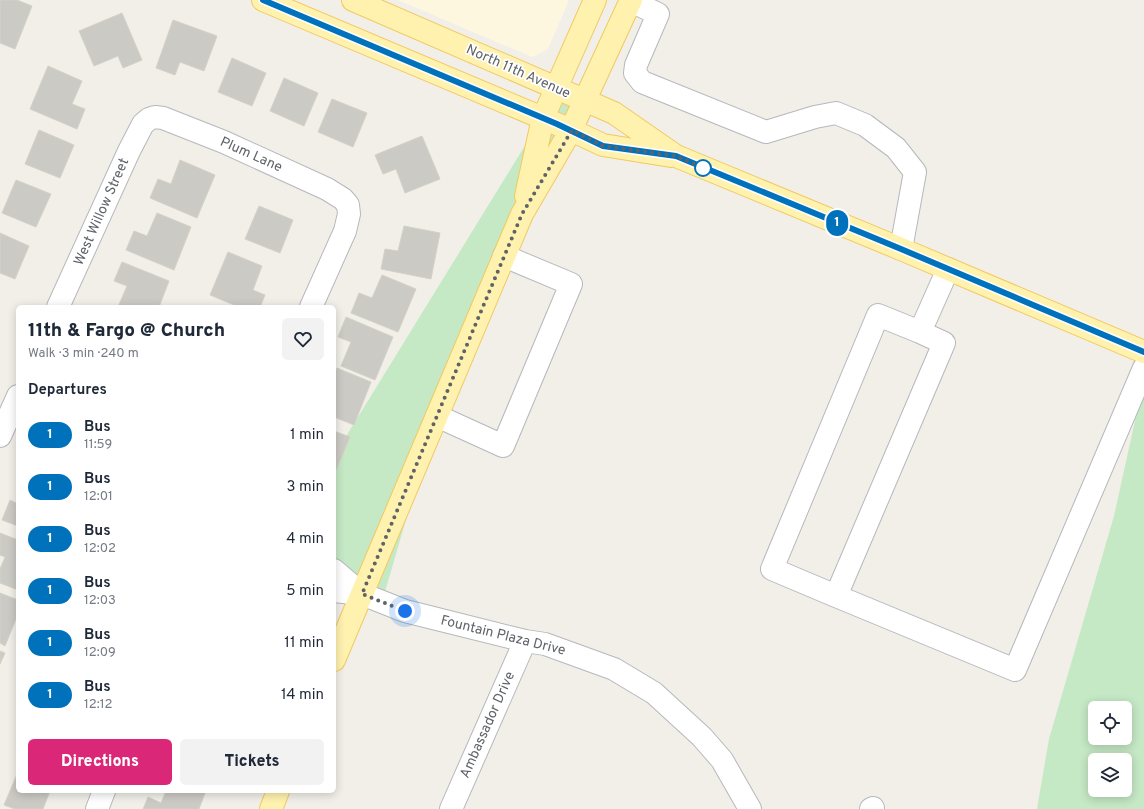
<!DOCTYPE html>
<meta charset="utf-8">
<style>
:root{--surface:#fff;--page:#f2f2f3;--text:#1f2937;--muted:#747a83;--accent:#db2777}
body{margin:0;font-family:Overpass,sans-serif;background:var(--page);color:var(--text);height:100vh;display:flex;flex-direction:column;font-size:15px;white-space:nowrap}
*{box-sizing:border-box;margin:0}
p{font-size:13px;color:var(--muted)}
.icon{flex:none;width:22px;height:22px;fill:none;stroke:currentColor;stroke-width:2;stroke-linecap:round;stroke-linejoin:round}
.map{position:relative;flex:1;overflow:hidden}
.details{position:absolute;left:16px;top:305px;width:320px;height:488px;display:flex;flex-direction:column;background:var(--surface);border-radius:6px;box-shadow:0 2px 10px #0003}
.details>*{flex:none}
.badge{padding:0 8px;border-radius:13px;font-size:14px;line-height:26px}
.tools{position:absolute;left:1088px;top:701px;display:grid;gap:8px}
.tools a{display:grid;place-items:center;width:44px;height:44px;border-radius:6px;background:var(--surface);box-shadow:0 2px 10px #0003;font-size:20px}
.you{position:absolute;width:20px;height:20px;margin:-10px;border:3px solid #fff;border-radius:50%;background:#1a73e8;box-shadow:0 0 0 6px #1a73e833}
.map>.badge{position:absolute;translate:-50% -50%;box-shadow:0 0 0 2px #fff}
h2{padding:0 12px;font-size:15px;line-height:36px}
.round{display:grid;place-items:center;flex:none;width:42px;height:42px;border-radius:6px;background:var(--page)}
.overview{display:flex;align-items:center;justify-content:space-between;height:68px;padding:0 12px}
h1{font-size:19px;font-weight:800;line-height:30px}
.cta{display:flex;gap:8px;margin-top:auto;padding:8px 12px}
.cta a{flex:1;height:46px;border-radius:6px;background:var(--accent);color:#fff;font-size:16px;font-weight:800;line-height:46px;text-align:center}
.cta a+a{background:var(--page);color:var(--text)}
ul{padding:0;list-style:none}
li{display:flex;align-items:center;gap:12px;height:52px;padding:0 12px}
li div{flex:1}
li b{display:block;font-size:15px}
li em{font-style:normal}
li .badge{min-width:44px;font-weight:700;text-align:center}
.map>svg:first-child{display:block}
.commercial{fill:#fef7e0}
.green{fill:#c5e8c5;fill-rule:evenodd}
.building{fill:#cccac5;stroke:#d6d1c6}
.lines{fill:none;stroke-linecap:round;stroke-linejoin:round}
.minor-casing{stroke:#b5b8bc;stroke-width:24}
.major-casing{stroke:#f2c960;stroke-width:24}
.minor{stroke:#fff;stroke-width:22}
.major{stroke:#fff2af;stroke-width:22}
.line-casing{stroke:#fff;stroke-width:9}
.line{stroke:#0072bc;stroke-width:6}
.walk{stroke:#5f6368;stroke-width:4;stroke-dasharray:0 7.2}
.stop-dot{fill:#fff;stroke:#0072bc;stroke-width:2}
.labels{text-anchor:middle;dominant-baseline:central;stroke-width:3.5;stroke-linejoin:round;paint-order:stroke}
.street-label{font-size:14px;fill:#5f6368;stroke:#fff}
</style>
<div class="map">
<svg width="1144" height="809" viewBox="0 0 1144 809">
<rect width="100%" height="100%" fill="#f1efe8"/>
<path class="commercial" d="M398 0H569L548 49 532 57Z"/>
<path class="green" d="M556 88 585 101 419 475 382 602 334 596V456L542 118Z
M1144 380V809H1037L1049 739 1114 516ZM1095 708H1125V738H1095ZM1095 760H1125V790H1095Z"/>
<path class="building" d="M0 0H17L32 6 15 49 0 43Z
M122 13 142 60 123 68 118 56 94 66 79 31Z
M173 20 217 36 204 71 180 62 175 75 156 68Z
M232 58 266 73 252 106 218 92Z
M48 66 82 81 72 104 85 109 77 129 30 109Z
M284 78 318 93 304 126 270 111Z
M332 99 367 113 353 147 318 132Z
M39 130 74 145 60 178 25 164Z
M422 136 440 179 405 193 396 169 383 174 375 155Z
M180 160 215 175 197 218 150 198 158 179 171 184Z
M16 180 51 194 36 227 2 213Z
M259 206 293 220 280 253 245 239Z
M157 213 191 227 174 270 126 250 134 231 147 236Z
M404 226 440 233 431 279 381 269 385 249 398 251Z
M0 233 29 246 15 279 0 273Z
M228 252 262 266 253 290 265 295 260 307H239L210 295Z
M122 262 169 281 159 307H118L127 286 114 281Z
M382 275 416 289 398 332 351 313 359 293 372 298Z
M346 317 393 337 375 380 341 366 351 342 338 337Z
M337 368 371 382 354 425 334 417V375Z
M334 431 350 437 334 475Z
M10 500 18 504V526L2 520Z
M0 533 18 540V590L0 583V569L5 557 0 555Z
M0 593 18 600V614L5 646 0 643Z
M0 651 5 653 0 664Z
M18 772V791H50L43 809H15L4 805Z
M166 791H200L205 793 199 809H143L148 797 161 803Z"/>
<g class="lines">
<g class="minor-casing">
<path id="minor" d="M631 1 658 14 636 65 635 73 642 82 766 132 815 117 836 113 865 125 896 148 915 172 901 249
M58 307 129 151 143 124 149 119 155 117 163 118 224 142 327 189 343 199 348 205 349 214 345 231 311 307
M920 332 944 343 836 596 772 569 878 315 920 332 948 269
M437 416 503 446 571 284 504 256
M0 436 18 396
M334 570 362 594 405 611 525 641 545 644 614 669 654 693 702 737 722 760 750 809
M334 591 362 594
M836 596 1015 670 1144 368
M97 809 104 791
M451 809 525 641
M871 809 873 808"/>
</g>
<g class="major-casing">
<path id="major" d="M263 0 571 130 603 145 671 156
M353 0 614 113 676 156 901 249 1144 352
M526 196 543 118 595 0
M334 660 522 214 571 130 631 0
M271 809 278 791"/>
</g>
<use href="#minor" class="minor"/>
<use href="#major" class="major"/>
</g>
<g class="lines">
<g class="line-casing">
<path id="line" d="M263 0 557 124 603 146 676 156 901 249 1144 352"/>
</g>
<use href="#line" class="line"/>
<path class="walk" d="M405 611 362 594 522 214 572 130 603 146 676 156 703 168"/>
</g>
<circle class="stop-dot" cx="703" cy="168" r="8"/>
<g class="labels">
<g class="street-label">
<text transform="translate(518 72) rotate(24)">North 11th Avenue</text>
<text transform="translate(251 155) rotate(24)">Plum Lane</text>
<text transform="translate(102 212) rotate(-66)">West Willow Street</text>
<text transform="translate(503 636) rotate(14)">Fountain Plaza Drive</text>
<text transform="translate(488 725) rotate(-66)">Ambassador Drive</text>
</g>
</g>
</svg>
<div class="tools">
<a><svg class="icon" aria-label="locate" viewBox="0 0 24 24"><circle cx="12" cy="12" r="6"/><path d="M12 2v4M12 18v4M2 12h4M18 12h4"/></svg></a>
<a><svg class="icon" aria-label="layers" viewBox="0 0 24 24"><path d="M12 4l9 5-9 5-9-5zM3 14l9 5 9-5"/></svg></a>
</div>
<div class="you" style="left:405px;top:611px"></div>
<b class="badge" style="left:837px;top:223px;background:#0072bc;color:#fff">1</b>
<section class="details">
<div class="overview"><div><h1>11th &amp; Fargo @ Church</h1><p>Walk · 3 min · 240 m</p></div><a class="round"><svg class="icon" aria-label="heart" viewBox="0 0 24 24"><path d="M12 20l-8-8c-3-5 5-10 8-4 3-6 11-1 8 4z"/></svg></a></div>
<h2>Departures</h2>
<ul>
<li><span class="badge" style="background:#0072bc;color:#fff">1</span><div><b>Bus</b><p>11:59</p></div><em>1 min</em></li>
<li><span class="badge" style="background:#0072bc;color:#fff">1</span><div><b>Bus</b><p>12:01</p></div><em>3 min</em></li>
<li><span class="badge" style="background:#0072bc;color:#fff">1</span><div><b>Bus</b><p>12:02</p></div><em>4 min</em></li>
<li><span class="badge" style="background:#0072bc;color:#fff">1</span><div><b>Bus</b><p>12:03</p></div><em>5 min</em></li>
<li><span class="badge" style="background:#0072bc;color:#fff">1</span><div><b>Bus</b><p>12:09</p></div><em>11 min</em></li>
<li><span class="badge" style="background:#0072bc;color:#fff">1</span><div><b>Bus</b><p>12:12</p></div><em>14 min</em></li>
</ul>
<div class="cta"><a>Directions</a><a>Tickets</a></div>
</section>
</div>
